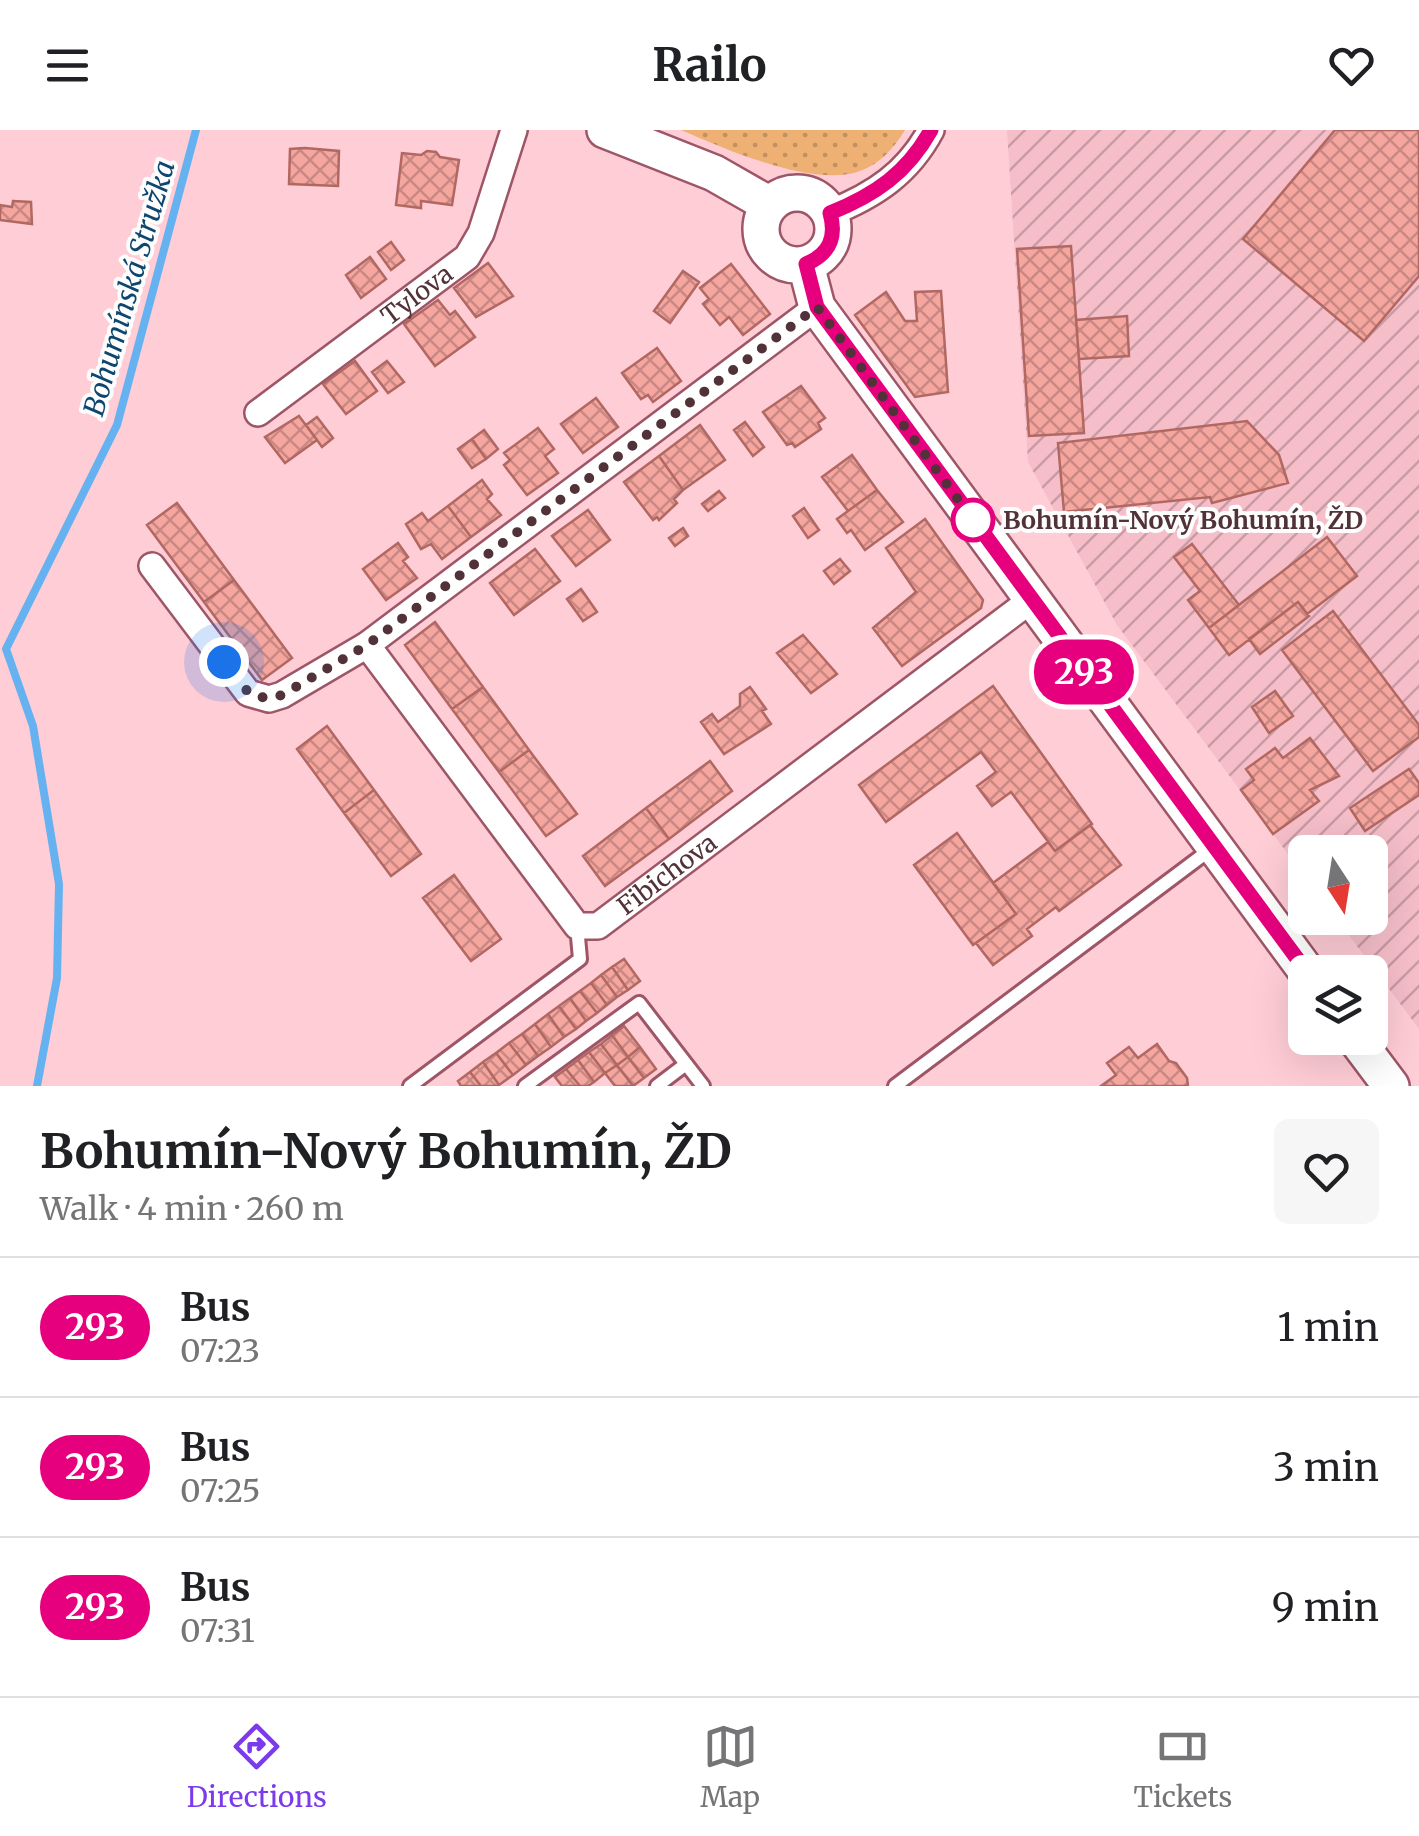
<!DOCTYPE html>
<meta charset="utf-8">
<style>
:root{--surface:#fff;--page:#f6f6f6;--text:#202124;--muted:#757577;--line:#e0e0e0;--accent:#7c3aed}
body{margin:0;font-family:Merriweather,serif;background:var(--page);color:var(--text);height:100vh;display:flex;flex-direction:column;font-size:38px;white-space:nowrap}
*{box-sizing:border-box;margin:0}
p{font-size:32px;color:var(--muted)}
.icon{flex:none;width:55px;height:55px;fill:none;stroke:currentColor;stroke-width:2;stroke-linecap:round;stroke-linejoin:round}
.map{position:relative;height:956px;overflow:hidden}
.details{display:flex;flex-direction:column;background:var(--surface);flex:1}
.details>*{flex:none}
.badge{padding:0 20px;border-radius:32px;font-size:35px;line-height:65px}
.needle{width:65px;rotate:168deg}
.fabs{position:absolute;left:1288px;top:705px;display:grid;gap:20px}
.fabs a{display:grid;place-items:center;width:100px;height:100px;border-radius:15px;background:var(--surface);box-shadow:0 10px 40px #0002;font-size:50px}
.you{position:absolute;width:50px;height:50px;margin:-25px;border:8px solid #fff;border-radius:50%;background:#1a73e8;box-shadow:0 0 0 15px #1a73e833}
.map>.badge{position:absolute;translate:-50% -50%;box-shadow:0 0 0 5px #fff}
.round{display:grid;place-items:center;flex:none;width:105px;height:105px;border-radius:15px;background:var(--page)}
.overview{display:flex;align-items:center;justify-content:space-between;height:170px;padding:0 40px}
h1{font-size:48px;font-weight:700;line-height:75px}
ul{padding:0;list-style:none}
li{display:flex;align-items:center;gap:30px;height:140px;padding:0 40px;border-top:2px solid var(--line)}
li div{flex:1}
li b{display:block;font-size:38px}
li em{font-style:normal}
li .badge{min-width:110px;font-weight:700;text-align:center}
header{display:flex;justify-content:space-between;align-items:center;height:130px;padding:0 40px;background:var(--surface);font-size:45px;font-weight:700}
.menu{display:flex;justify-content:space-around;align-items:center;height:140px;border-top:2px solid var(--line);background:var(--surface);font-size:28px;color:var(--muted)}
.menu a{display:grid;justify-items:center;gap:5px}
.menu .selected{color:var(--accent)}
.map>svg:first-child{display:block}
.industrial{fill:url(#industrial-furrows)}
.grass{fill:url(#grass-dots)}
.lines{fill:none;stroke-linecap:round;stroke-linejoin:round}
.stream{stroke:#66b2f1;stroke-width:8}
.building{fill:url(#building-cross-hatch);stroke:#b26862;stroke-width:2.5}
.service-casing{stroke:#9e5667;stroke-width:18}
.minor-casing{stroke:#9e5667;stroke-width:30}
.secondary-casing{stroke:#9e5667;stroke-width:40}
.service{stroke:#fff;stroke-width:12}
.minor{stroke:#fff;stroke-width:25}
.secondary{stroke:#fff;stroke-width:35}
.line-casing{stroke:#fff;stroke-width:22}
.line{stroke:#e6007e;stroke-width:15}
.walk{stroke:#523239;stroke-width:10;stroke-dasharray:0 18}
.stop-dot{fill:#fff;stroke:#e6007e;stroke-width:5}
.labels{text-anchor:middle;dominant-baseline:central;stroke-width:8;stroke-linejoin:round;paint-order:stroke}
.street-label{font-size:25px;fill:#523239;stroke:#fdfdfd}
.stop-label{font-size:25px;font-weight:bold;fill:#523239;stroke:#fdfdfd;text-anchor:start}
.water-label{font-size:28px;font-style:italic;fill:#0d466f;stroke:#fdfdfd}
</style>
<header><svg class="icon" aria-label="menu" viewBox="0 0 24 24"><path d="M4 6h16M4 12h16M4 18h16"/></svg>Railo<svg class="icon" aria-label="heart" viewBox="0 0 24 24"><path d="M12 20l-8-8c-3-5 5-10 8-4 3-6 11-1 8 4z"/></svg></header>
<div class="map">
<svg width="1419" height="956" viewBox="0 0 1419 956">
<defs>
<pattern id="industrial-furrows" width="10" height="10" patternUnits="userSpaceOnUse" patternTransform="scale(2.5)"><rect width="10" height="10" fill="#f5bec9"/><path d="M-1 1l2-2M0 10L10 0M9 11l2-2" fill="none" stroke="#c99ba4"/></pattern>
<pattern id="grass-dots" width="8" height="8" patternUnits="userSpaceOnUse" patternTransform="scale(2.5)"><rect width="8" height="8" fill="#eeb173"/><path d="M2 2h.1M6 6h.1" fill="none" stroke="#c3915f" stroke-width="1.8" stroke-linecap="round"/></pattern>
<pattern id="building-cross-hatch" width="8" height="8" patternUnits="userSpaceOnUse" patternTransform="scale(2.5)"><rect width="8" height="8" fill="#f5a69f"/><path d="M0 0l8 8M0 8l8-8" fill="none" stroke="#c98883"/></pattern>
</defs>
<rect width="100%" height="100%" fill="#ffcdd6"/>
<path class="industrial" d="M1007 0H1419V899L1336 788H1370V722H1305V747L1117 495 1028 332Z"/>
<path class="grass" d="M681 0H905C894 18 880 34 860 41 813 58 725 19 681 0Z"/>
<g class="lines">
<path class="stream" d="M37 956 57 848 59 754 33 596 6 519 117 295 196 0"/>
</g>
<path class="building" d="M1335 0H1419V146L1364 211 1243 109Z
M305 18 339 21 338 56 289 54 290 19Z
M427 21 436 22 440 27 459 30 452 75 421 71V78L396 75 402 23 421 25Z
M13 71 31 72 32 94 0 90V75L12 77Z
M391 112 404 130 391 140 378 122Z
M1071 116 1084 303 1029 306 1017 119Z
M370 127 386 149 361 168 346 145Z
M488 133 513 166 476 187 454 158Z
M731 134 770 184 743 205 729 187 720 195 703 174 709 169 700 158Z
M683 141 699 152 670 193 654 181Z
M941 161 948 262 915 267 855 185 886 162 905 191H917L915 162Z
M438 170 450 185 455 181 475 207 435 236 404 194Z
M1127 186 1129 226 1079 229 1076 190Z
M657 218 681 251 653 272 648 265 641 269 622 243Z
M355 231 377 261 346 284 323 254Z
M387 231 404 252 388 263 372 242Z
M801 256 825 288 818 293 821 299 795 317 792 313 787 315 763 282Z
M596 268 618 297 583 323 561 294Z
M299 286 317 310 285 333 265 307Z
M317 287 333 308 322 317 306 295Z
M1247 291 1279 325 1288 353 1212 373 1210 367 1064 382 1058 313Z
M745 292 764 317 753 326 734 300Z
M700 295 725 330 683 360 659 326Z
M538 298 554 319 545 326 558 343 527 365 504 335 510 330 504 323Z
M484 300 498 319 486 329 472 309Z
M472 309 486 329 472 338 458 319Z
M852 325 877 360 848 381 822 347Z
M659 326 683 360 674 369 677 373 659 390 657 387 653 390 624 352Z
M482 350 492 364 487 369 501 385 471 407 448 376Z
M877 360 903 392 865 420 851 400 847 403 837 389Z
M719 361 725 368 708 381 702 374Z
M177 373 234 450 204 472 147 395Z
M448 376 471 407 442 429 431 414 421 419 406 394 422 383 428 391Z
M804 378 819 400 808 408 793 386Z
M588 380 610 410 576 436 552 406Z
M925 389 983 470 981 478 902 536 873 498 916 462 886 418Z
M683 398 688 406 675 416 669 408Z
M1327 407 1357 446 1307 484 1298 472 1229 525 1209 498Z
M398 413 408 427 403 431 417 448 386 470 363 439Z
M1192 414 1239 475 1209 498 1188 470 1200 461 1174 427Z
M535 419 560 451 514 485 490 453Z
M840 429 850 441 834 454 824 441Z
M234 450 292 528 262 550 204 472Z
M581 459 597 482 583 491 567 469Z
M1298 472 1309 486 1260 524 1249 509Z
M1333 481 1419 595V607L1373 641 1282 520Z
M435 492 483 557 452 579 405 515Z
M803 505 837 544 811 563 777 523Z
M993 556 1092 694 1055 721 1011 662 992 676 977 656 996 642 981 622 886 692 859 655Z
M483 557 529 620 499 642 452 579Z
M750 557 766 579 762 581 771 594 724 624 701 592 712 584 718 592 740 576V564Z
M1275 561 1293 586 1269 603 1252 577Z
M327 596 374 660 344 683 297 619Z
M1310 608 1339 646 1310 660 1319 671 1273 704 1241 660 1254 650 1246 639 1275 618 1283 628Z
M529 620 577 684 546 706 499 642Z
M710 631 732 661 669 709 646 678Z
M1409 639 1419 653V665L1365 701 1350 678Z
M374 660 421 724 391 746 344 683Z
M646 678 669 709 605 756 583 726Z
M1090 695 1121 735 1059 781 1056 777 1027 799 1032 806 993 835 976 813 1016 784 993 753 1048 712 1055 721Z
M957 703 1016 784 973 815 914 735Z
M454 745 501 809 471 831 423 768Z
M624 829 640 851 628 860 612 837Z
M612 837 628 860 617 867 601 845Z
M601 845 617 867 607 875 591 853Z
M591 853 607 875 597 883 580 861Z
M580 861 597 883 586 891 570 868Z
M570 868 586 891 576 899 559 876Z
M559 876 576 899 564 907 548 884Z
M548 884 564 907 551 917 535 894Z
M535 894 551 917 538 926 522 904Z
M624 896 640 917 628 927 612 905Z
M522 904 538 926 526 935 509 913Z
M612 905 628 927 617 935 601 914Z
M509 913 526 935 513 945 496 923Z
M601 914 617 935 605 943 589 922Z
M1157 914 1169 931 1176 933 1187 948 1188 956H1101L1116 945 1107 933 1129 917 1138 928Z
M640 917 656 939 644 948 628 927Z
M589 922 605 943 594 952 578 930Z
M496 923 513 945 499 955 483 932Z
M628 927 644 948 633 956 617 935Z
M578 930 594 952 588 956H580L566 939Z
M483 932 499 955 498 956H481L470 942Z
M617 935 633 956H615L605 943Z
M566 939 580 956H562L555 947Z
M470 942 481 956H461L458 951Z"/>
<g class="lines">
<g class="service-casing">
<path id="service" d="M410 956 580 829 577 796
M525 956 639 873 703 956
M657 956 686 934
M895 956 1211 719"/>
</g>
<g class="minor-casing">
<g id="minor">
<path d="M830 83C875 65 908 43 931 0"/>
<path id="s1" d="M258 283 467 127 481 103 514 0"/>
<path d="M152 436 248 563 269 569 282 565 367 515 817 177"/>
<path id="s2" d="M367 515 577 796H598L1031 470"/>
</g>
</g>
<g class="secondary-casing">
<path id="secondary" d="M605 0 714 43 770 75
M761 99a36 36 0 1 1 72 0a36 36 0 1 1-72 0Z
M806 135 817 177 1307 842
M1355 908 1391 956"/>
</g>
<use href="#service" class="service"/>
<use href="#minor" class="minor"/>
<use href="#secondary" class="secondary"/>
</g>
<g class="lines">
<g class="line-casing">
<path id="line" d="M931 0C907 43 875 65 830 83 837 108 829 124 806 134L817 177 1307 842"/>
</g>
<use href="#line" class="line"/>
<path class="walk" d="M224 532C243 556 248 574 282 565L367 515 817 177 973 390"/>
</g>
<circle class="stop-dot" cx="973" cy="390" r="20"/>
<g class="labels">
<g class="street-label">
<text stroke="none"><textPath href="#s1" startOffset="198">Tylova</textPath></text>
<text stroke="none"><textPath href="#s2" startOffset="458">Fibichova</textPath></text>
</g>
<g class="stop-label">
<text x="1003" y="390">Bohumín-Nový Bohumín, ŽD</text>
</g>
<g class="water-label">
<text transform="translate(129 158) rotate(-74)">Bohumínská Stružka</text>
</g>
</g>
</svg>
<div class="fabs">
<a><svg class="needle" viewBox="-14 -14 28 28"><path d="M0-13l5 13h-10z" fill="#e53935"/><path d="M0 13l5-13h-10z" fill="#757577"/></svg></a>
<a><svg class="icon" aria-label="layers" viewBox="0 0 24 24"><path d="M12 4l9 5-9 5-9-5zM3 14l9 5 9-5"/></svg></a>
</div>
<div class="you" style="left:224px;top:532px"></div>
<b class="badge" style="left:1084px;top:542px;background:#e6007e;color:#fff">293</b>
</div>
<section class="details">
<div class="overview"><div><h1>Bohumín-Nový Bohumín, ŽD</h1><p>Walk · 4 min · 260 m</p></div><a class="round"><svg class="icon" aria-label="heart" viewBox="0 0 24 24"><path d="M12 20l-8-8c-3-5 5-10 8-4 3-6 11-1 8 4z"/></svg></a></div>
<ul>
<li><span class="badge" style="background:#e6007e;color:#fff">293</span><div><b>Bus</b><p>07:23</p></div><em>1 min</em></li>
<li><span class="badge" style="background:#e6007e;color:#fff">293</span><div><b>Bus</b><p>07:25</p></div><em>3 min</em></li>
<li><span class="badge" style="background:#e6007e;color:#fff">293</span><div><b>Bus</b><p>07:31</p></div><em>9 min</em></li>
</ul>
</section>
<nav class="menu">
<a class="selected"><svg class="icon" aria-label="directions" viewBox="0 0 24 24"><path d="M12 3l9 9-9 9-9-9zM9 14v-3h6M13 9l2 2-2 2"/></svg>Directions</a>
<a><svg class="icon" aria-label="map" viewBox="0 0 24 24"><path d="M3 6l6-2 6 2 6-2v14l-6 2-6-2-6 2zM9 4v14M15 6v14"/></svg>Map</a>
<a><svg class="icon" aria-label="tickets" viewBox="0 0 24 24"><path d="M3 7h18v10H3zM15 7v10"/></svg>Tickets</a>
</nav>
